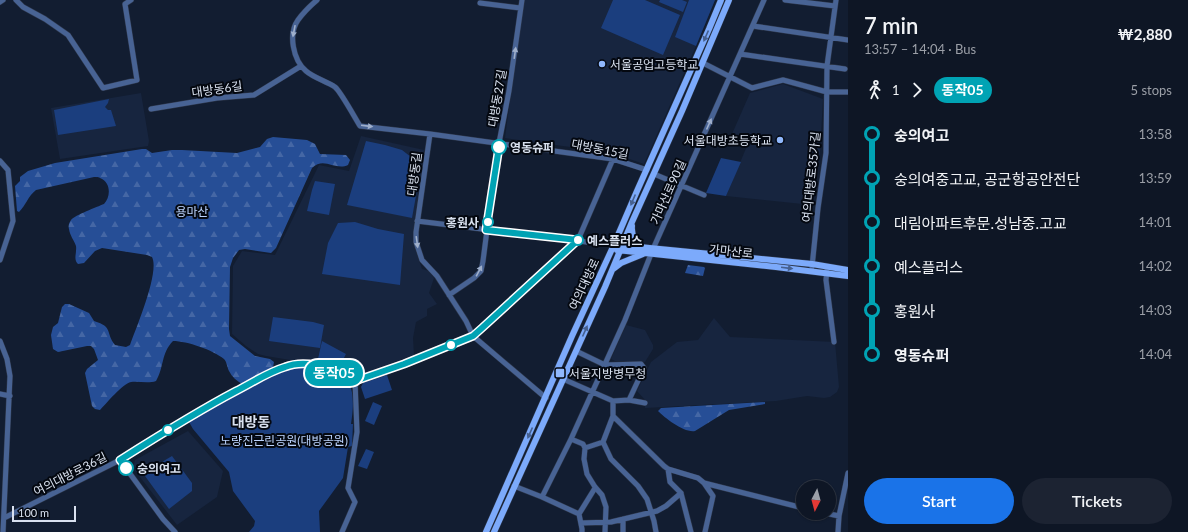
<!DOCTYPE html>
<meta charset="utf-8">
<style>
:root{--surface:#0e1625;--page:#1c2332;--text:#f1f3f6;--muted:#9b9fa7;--line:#2e3542;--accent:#1a73e8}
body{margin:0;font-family:Lato,"Noto Sans KR",sans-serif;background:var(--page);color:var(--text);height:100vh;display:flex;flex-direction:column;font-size:15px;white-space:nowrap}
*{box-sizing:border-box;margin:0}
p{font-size:13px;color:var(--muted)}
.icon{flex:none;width:22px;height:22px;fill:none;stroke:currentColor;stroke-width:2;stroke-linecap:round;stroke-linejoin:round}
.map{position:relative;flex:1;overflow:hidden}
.side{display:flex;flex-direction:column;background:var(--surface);width:340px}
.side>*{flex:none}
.badge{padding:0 8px;border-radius:13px;font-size:14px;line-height:26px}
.needle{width:26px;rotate:186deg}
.buttons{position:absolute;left:796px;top:480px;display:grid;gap:8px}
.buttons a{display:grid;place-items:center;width:40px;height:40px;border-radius:50%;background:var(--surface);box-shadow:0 1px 3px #0004,0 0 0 1px var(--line);font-size:20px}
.scale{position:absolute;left:12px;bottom:10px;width:64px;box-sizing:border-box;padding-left:4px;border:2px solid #d9e1ef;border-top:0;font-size:11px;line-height:14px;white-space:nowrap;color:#d9e1ef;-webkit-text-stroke:3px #040810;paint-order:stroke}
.map>.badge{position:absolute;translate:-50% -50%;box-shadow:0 0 0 2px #fff}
.legs{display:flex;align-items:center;gap:6px;height:44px;padding:0 16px;font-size:13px}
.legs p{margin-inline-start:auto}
.headline{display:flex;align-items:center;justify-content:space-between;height:68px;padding:0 16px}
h1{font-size:22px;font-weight:600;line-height:30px}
.primary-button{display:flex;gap:8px;margin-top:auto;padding:8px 16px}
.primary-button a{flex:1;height:46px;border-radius:24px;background:var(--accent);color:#fff;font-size:16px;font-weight:600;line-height:46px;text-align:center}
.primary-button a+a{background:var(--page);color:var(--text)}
ul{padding:0 16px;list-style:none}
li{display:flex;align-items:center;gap:14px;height:44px;font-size:15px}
li i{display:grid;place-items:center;width:6px;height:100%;margin:0 5px;background:currentColor}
li i::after{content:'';width:10px;height:10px;margin:-5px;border:3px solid;border-radius:50%;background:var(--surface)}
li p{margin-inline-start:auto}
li:first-child i{background:linear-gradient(#0000 50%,currentColor 0)}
li:last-child i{background:linear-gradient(currentColor 50%,#0000 0)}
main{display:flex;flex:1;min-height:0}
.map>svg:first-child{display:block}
.built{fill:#17253f}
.green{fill:#1b3e7e}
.forest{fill:url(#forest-firs)}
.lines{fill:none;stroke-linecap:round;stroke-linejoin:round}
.minor-casing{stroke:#2e384c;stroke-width:6}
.major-casing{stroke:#2e384c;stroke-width:7}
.minor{stroke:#486394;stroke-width:5}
.major{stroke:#7caafb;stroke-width:6}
.oneway{fill:#9fafcb}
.oneway2{fill:#466191}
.line-1-casing{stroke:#fff;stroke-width:9}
.line-1{stroke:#00a3b4;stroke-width:6}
.poi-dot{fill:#90b8fd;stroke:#040810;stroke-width:1.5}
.stop-1-dot{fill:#fff;stroke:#00a3b4;stroke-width:2}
.labels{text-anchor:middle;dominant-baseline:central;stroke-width:4;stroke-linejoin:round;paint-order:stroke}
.poi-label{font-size:12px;fill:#d9e1ef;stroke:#040810;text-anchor:start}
.street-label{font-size:12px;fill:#d9e1ef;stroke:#040810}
.stop-label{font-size:12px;font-weight:bold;fill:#d9e1ef;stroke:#040810;text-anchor:start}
.park-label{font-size:12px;fill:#bcd4fe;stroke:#040810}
.quarter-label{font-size:14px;font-weight:bold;fill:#d9e1ef;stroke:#040810}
</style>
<main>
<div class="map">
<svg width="848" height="532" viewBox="0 0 848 532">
<defs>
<pattern id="forest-firs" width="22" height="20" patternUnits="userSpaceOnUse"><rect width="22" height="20" fill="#264e96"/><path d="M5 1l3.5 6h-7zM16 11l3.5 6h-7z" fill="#4567a5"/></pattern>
</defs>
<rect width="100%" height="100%" fill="#121d31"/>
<path class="built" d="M523 0H715L696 46 644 164 618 155 585 149 505 138Z
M783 84 823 99 820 152 812 205 726 196 747 146 732 134 750 93Z
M141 93 149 141 148 146 60 159 51 108Z
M361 136 424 150 415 219V248L422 269 429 271 434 278 429 293 437 304 427 309V316L416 322 413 338 414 355 356 376 345 374 315 361 308 360H290L266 356 258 354 246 346 232 334 233 266 242 251 275 255 319 165 349 171Z
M714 318 730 337 835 342 839 387 837 392 830 397 824 398 807 396 776 401 645 408V400L637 391 651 362 677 342 698 340Z
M626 325 645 330 653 345V349L645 362 615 361 611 359Z
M188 431 223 471 217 497 177 525 133 468 135 460Z"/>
<path class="green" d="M613 0H645L680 15 663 55 601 28Z
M660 0H682L687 2 683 12 659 2Z
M689 0H715L696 46 675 37Z
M109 99 108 103 105 107 108 110H111L116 126 58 135 54 110Z
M366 141 385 145 402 150 411 157 415 164 419 179 412 218 347 205Z
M721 158 741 162 726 196 706 193Z
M315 181 335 184 329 215 307 211 312 190Z
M355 222 378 229 404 234 400 285 322 274 328 243 338 223Z
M273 317 313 322 324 325 320 348 269 341Z
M322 341 346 354 338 369 318 359Z
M310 367 348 382C355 392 353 412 351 424H353L352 446 348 447 343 478 319 511 320 532H249L254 526 255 521 233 491 229 472 193 429 189 422 220 403 273 374 293 368Z
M387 375 392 390 365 399 361 387 363 383Z
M373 402 382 406 374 425 365 421Z
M366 449 374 452 367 469 358 466Z
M172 456 192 483V491L169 509 145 476V472Z"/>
<path class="forest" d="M273 137 307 140 315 144 320 154 346 155 350 160 348 165C335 171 324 156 312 168L276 248 271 253 245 249 239 250 233 258 230 267 229 329 230 336 255 356 270 359 274 362 273 367 242 384C237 381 232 377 229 371 227 367 227 362 224 359 213 350 187 341 173 341 161 353 164 368 156 381 148 384 139 381 131 382 122 384 107 403 100 410L95 409 92 406 85 373 87 369 98 360 94 349 91 346H87L58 352 53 349 51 335 53 327 58 323 62 307 65 304H69L89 313 94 321C114 327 105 333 115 345L126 347 130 345C136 328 160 272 152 257L147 255 102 248 95 251 84 263 78 264C73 259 77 253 76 246 74 240 70 236 69 229 68 226 69 223 71 220 75 215 97 207 104 204 111 197 111 182 100 178 100 177 95 177 94 177L36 190C28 196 26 205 19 212L17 211 15 186 20 181V177L28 171 55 163 142 149H146L152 153 172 150H182L237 153 260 147 267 139Z
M688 265 704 267 705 268 703 276 685 273Z
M765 402V404L729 410 695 431C684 433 665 418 658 411L661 408Z"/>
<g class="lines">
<g class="minor-casing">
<path id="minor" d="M16 0 23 7 45 19 68 35 103 88 137 80 125 4 131 0
M317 0C310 6 303 13 298 20 288 34 293 60 306 71 314 78 326 81 335 87 341 92 355 118 360 126L430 134 416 232V242L422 260 437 276 466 321 473 336 546 398
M785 0 835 6
M0 2 3 0
M480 3 520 8
M753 26 848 40
M740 54 845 69
M703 63 752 88 783 80 827 92H848
M151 109 217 98 254 95 301 66
M430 134 613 159 647 170
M0 161 8 170 13 221 0 260
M654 174 704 195
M417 221 603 244H614
M812 267 818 208 826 153 827 66 836 0
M827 269 826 280 834 342
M449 295 474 278 481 271 483 261 491 199 499 143 509 91 522 0
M0 341 7 359 10 376 3 532
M576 351 605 365 641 364 644 368 629 400
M563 379 613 401 629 400 645 403
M0 394 10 396
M613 401V416L664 466 668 469 698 478 704 483 803 508
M613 416 603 442 611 459 638 486 647 499 654 521 656 532
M571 439 583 444 585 448 584 459 587 474 595 487 602 495 606 507 605 532
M585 448 603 442
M120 460 163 519 175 532
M668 469 670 482 681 493 691 532
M704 483 713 496 705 532
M514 486 542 497 579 514 582 529V532
M542 497 571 439 625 320 653 249 764 0
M825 513 839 516
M579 514 595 488
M4 518 120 460 180 423 219 400 273 372 286 366 296 364H309L316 365 355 381 404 364 473 336 482 329 578 240 613 159
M623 519V532
M581 523 611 522 657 511 666 506 681 493
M342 532 355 502 348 488 357 432 355 381
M838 532 839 516 848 473"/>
</g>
<g class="major-casing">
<path id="major" d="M632 226C631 236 636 242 644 248
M619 245 812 264 848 270
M617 250 776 267 848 276
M613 269 621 263 643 254
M486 532 572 336 612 249 637 191 709 29 721 0
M494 532 605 287 632 222 682 111 729 0"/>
</g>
<use href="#minor" class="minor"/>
<use href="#major" class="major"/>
</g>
<defs><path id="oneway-solid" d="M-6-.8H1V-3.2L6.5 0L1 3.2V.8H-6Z"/></defs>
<g class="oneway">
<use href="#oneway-solid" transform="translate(294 31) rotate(101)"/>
<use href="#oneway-solid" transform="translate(515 53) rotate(-82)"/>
<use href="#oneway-solid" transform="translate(709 124) rotate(-66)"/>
<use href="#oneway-solid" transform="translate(367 126) rotate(7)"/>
<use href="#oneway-solid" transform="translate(417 242) rotate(82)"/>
<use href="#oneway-solid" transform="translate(479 271) rotate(-62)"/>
</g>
<g class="oneway2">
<use href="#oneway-solid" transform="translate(706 36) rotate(114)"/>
<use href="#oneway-solid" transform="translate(633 200) rotate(113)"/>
<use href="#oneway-solid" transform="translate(787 268) rotate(7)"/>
<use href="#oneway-solid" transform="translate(585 331) rotate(-66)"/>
<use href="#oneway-solid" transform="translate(530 433) rotate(114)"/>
</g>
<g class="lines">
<g class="line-1-casing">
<path id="line-1" d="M126 468 120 460C158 436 196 412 236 391 252 383 268 372 285 367 295 363 305 363 316 365L355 381 404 364 473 336 482 328 578 240 486 230 499 147"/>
</g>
<use href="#line-1" class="line-1"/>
</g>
<g class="poi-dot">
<circle cx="602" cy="64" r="4"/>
<circle cx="780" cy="140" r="4"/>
<rect x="555" y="368" width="10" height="10" rx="2"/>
</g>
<g class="stop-1-dot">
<circle cx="499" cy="147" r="7"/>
<circle cx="488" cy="222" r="5"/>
<circle cx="578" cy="240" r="5"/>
<circle cx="451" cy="345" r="5"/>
<circle cx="168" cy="430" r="5"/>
<circle cx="126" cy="468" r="7"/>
</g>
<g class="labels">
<g class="poi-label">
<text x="610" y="64">서울공업고등학교</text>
<text x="772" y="140" text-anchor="end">서울대방초등학교</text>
<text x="569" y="373">서울지방병무청</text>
</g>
<g class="street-label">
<text transform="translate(217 89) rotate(-8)">대방동6길</text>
<text transform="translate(497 98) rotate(-80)">대방동27길</text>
<text transform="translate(600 149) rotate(11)">대방동15길</text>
<text transform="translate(414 174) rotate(-82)">대방동길</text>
<text transform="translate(811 177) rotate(-84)">여의대방로35가길</text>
<text transform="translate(668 192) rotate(-66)">가마산로90길</text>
<text transform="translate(731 251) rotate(6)">가마산로</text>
<text transform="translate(584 284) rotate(-65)">여의대방로</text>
<text transform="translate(70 474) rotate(-27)">여의대방로36길</text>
</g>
<g class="stop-label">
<text x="510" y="147">영동슈퍼</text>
<text x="479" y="222" text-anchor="end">홍원사</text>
<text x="587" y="240">예스플러스</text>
<text x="137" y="468">숭의여고</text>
</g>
<g class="park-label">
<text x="192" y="211">용마산</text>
<text x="284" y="440">노량진근린공원(대방공원)</text>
</g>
<g class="quarter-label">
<text x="251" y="421">대방동</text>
</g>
</g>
</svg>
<div class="buttons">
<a><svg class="needle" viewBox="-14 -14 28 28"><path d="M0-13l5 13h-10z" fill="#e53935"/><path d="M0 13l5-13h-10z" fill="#9b9fa7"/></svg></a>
</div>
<div class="scale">100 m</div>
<b class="badge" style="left:334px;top:373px;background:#00a3b4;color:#fff">동작05</b>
</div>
<section class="side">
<div class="headline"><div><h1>7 min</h1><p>13:57 – 14:04 · Bus</p></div><b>₩2,880</b></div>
<div class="legs"><svg class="icon" aria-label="walk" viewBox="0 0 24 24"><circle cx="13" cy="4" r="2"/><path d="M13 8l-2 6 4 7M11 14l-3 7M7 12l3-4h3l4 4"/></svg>1<svg class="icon" aria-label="forward" viewBox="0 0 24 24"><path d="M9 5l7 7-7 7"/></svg><b class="badge" style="background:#00a3b4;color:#fff">동작05</b><p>5 stops</p></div>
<ul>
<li><i style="color:#00a3b4"></i><b>숭의여고</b><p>13:58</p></li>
<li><i style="color:#00a3b4"></i><span>숭의여중고교, 공군항공안전단</span><p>13:59</p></li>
<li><i style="color:#00a3b4"></i><span>대림아파트후문.성남중.고교</span><p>14:01</p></li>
<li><i style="color:#00a3b4"></i><span>예스플러스</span><p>14:02</p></li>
<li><i style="color:#00a3b4"></i><span>홍원사</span><p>14:03</p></li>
<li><i style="color:#00a3b4"></i><b>영동슈퍼</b><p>14:04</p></li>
</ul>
<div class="primary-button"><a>Start</a><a>Tickets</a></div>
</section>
</main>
